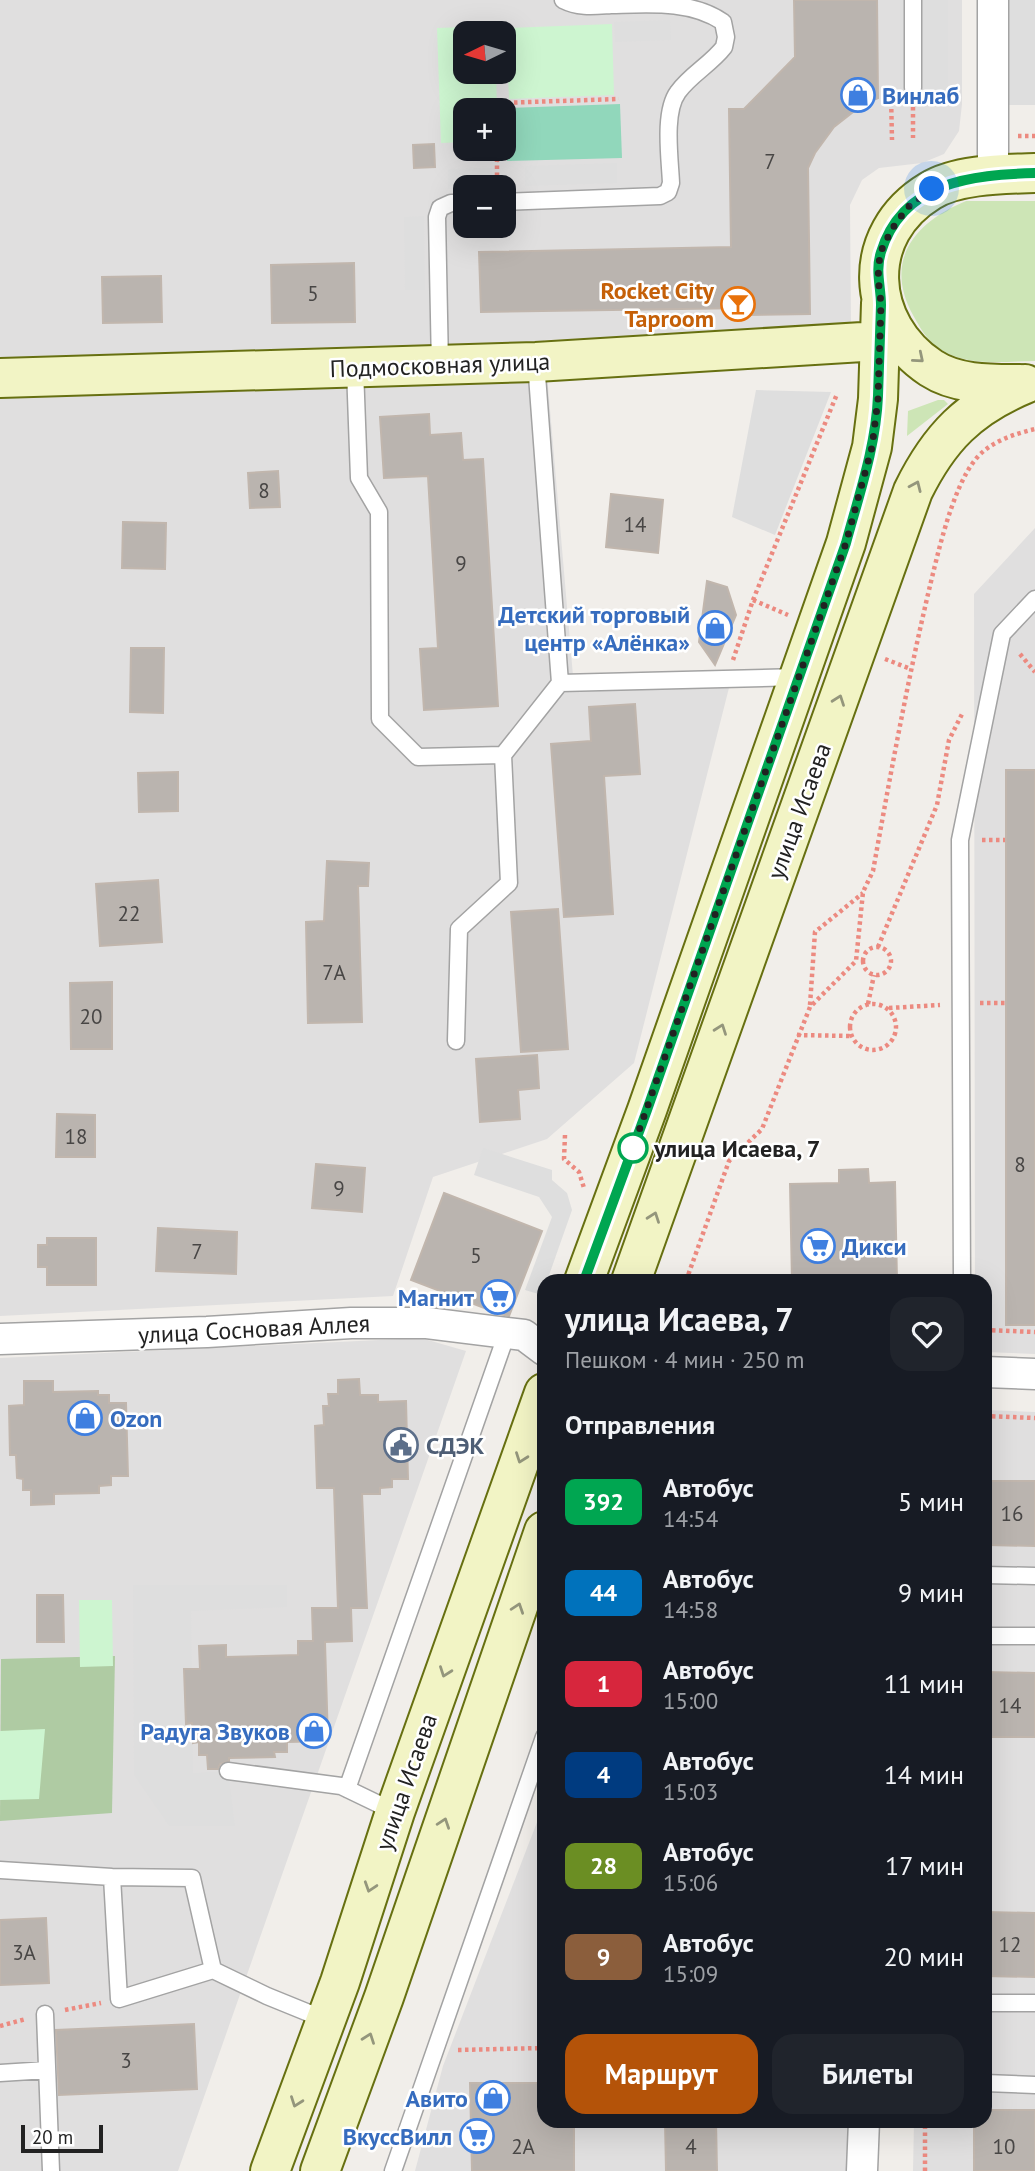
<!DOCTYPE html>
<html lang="ru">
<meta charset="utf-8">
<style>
:root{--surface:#171b24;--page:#20242c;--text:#f1f3f6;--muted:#9ea1a6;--accent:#b45309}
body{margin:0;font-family:"PT Sans",sans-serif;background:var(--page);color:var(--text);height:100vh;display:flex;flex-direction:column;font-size:26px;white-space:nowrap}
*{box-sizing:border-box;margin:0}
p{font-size:23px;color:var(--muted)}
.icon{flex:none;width:38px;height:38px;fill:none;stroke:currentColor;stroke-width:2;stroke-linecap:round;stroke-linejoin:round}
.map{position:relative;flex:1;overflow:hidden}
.panel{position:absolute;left:537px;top:1274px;width:455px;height:854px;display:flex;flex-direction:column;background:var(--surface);border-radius:21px;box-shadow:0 7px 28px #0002}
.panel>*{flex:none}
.badge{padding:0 14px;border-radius:10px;font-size:24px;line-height:46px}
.needle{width:46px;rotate:265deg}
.tools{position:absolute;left:453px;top:21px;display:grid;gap:14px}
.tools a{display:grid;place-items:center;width:63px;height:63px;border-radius:14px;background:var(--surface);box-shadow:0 7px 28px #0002;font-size:35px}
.scale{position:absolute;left:21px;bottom:18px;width:82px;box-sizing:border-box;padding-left:7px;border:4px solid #222;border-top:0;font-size:19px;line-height:24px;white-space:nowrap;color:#222;-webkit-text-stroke:5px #fff;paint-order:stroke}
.you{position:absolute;width:35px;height:35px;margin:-18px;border:5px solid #fff;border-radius:50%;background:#1a73e8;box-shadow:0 0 0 10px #1a73e833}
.map>.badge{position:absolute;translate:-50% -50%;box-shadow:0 0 0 4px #fff}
h2{padding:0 28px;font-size:26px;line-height:63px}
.round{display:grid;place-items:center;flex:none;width:74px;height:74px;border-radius:21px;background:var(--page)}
.head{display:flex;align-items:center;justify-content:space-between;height:119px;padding:0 28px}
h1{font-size:33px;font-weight:600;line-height:52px}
.action{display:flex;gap:14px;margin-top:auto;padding:14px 28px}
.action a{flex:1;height:80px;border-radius:21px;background:var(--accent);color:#fff;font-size:28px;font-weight:600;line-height:80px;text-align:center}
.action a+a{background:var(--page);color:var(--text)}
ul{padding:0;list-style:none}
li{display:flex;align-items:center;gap:21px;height:91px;padding:0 28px}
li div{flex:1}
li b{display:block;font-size:26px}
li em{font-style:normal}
li .badge{min-width:77px;font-weight:700;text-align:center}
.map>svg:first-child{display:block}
.residential{fill:#e0dfdf;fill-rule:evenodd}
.grass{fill:#cde5b6}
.forest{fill:#afcba3}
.park{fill:#cdf5d0}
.pitch{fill:#91d7bb}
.parking{fill:#dedede}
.building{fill:#bab4af;stroke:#c1b6ad;stroke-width:2}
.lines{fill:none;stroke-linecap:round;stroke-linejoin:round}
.lane-casing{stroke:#a3a3a3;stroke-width:19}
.street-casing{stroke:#a3a3a3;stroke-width:33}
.secondary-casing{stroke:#677011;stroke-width:42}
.path{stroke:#ec8a80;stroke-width:4.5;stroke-dasharray:3.5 3.5;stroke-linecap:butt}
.lane{stroke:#fff;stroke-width:16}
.street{stroke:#fff;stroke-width:30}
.secondary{stroke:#f2f4c5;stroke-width:38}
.oneway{stroke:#94967c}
.line-casing{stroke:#fff;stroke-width:16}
.line{stroke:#00a651;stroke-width:10}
.walk{stroke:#222;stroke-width:7;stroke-dasharray:0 12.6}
.stop-dot{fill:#fff;stroke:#00a651;stroke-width:3.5}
.labels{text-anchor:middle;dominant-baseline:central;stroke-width:5;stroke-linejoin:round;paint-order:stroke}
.number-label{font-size:21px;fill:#484645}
.shop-label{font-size:24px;font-weight:bold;fill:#366cbe;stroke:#fff;text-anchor:end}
.food-label{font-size:24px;font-weight:bold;fill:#c56008;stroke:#fff;text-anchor:end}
.street-label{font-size:24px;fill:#222;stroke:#fff}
.stop-label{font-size:24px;font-weight:bold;fill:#222;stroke:#fff;text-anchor:start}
.service-label{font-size:24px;font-weight:bold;fill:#4e5e75;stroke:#fff;text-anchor:start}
</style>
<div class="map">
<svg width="1035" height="2171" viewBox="0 0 1035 2171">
<rect width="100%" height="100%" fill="#f1eeea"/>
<path class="residential" d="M0 0H962V104L959 131 944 154 922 163 879 168 862 180 850 205 851 328 544 340 573 676 733 672 634 1063 547 1139 433 1177 393 1296 0 1316ZM466 33H504V72H466ZM466 110H504V149H466ZM466 187H504V226H466Z
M1035 528V1354L985 1352V1281H975L974 594Z
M421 1338 466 1351 178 2171H0V1358Z
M985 1410 1035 1412V2171H913L914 2121H985Z
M544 1804V2121H852L851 2171H415L443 2066Z"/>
<path class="grass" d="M966 201H1035V361C1007 361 975 366 949 354 930 345 923 333 913 315 883 260 915 222 966 201Z
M938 400H944L948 404 907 436 908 411Z"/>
<path class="forest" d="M115 1656 112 1813 0 1821 1 1659Z"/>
<path class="park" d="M612 24 614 95 509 99 506 28Z
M494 26V33H466V72H496L497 110H466L465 142 441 143 437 28Z
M79 1600H112L113 1666 80 1667Z
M45 1729 39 1799 0 1800V1731Z"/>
<path class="pitch" d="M620 104 622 158 507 161 505 108Z"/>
<path class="parking" d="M900 0H948V95H900Z
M1007 0H1035V105H1008Z
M670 20 671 40 615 42 614 22Z
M617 163V183L525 186V166Z
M492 168V187L448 189V169Z
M424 216 425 290H405L404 217Z
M756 390 831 392 775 535 732 517Z
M483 1148 552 1170V1180L567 1193 572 1210 547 1281H544L542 1295 525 1290 552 1217 539 1197 474 1175Z
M133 1585H287V1607L191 1611 193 1773 228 1771 235 1826H169L134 1775Z"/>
<path class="building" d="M794 0H877L878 98 862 105 834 127 815 153 808 168 810 314 749 315V308L481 312 479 252 731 247 729 109H744L795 57Z
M434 144 435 167 414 168 413 145Z
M354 263 355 322 272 323 271 265Z
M161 276 162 322 103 323 102 277Z
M429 414 430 435 461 433 463 460 483 459 498 706 424 710 420 649 438 648 428 476 384 478 380 417Z
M278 471 280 507 250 508 248 473Z
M611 494 663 500 658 553 606 547Z
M123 522 166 523 165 569 122 568Z
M707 581 727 587 736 615 715 665 699 642Z
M131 648H164L163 713 130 712Z
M635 704 640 774 604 776 613 914 564 917 551 744 591 741 589 707Z
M1006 770H1035V1325H1006Z
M178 772V811L139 812 138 773Z
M327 861 369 863 368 886H358L362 1022 308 1023 306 922 324 921Z
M158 880 162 942 100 946 96 884Z
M558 909 568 1049 521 1052 511 912Z
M112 982V1049H71L70 983Z
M537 1055 539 1088 518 1090 520 1119 480 1122 476 1059Z
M57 1114 95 1115V1157H56Z
M316 1164 365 1168 362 1212 312 1208Z
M868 1169 869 1183 895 1182 897 1281H792L790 1184 839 1183V1170Z
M444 1193 542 1231 509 1316 500 1314 411 1280Z
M158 1228 237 1232 236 1274 156 1271Z
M47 1238H96V1285H47V1267H38V1245H47Z
M359 1379 360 1395H378V1402L406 1401 408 1479H392V1487L380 1488V1494H362L367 1608H351L352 1641 325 1642 328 1741 287 1742V1752H274L275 1757 229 1758V1761L220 1764 218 1769H208L207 1755H199V1742L193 1743 192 1723 186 1724 184 1669H200L199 1646 226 1645V1657L298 1655V1641H313L312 1608H338L334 1488H317L315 1426 324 1425 323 1406H329L328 1394H338V1380Z
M24 1381H53V1392L98 1391V1395H109V1403H126L128 1476H111V1485L99 1486V1493L54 1494V1504L31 1505V1490H23V1479L17 1478 16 1455H10L9 1406 24 1405Z
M989 1481H1035V1546L989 1545Z
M37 1595H63L64 1642H37Z
M985 1672 1035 1673V1737H985Z
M985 1912 1035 1913V1977L985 1976Z
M46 1918 49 1983 0 1985V1920Z
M194 2024 197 2089 59 2095 56 2030Z
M470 2083H544V2121H574V2171H472Z
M985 2110H1035V2171H974V2121H985Z
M665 2121H716L717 2171H666Z"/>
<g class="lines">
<g class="lane-casing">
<path id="lane" d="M913 0V88
M504 202 660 196 668 192 671 183C670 159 663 112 678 92 690 75 711 64 724 47L726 37 723 22C691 0 648 4 611 5 594 6 579 8 563 0
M536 362 560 683 799 677
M440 366 437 217 440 208 451 203H466
M355 369 359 478 379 512 380 719 418 757 503 755
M456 1041 459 929 509 883 503 755 560 683
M962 1281 960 840 1002 634 1035 599
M985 1575 1035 1576
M985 1636H1035
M228 1771 341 1786 395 1812
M347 1789 507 1333
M0 1870 112 1877 192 1878 213 1970 267 1996 326 2020
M112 1877 119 1999 213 1970
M985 2003H1035
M45 2014 51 2171
M0 2073 47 2070
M985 2083 1035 2085
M393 2171 544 1737"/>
</g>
<g class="street-casing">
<path id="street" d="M993 0V175
M0 1339 207 1332 351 1323H427L524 1335 544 1350
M985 1372 1035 1374
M862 2171 864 2121"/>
</g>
<g class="secondary-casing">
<path id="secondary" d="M0 378 536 362 879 341
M1020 384C991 384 957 385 931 368 865 324 859 234 930 191 957 174 1004 174 1035 173
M584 1281 647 1110 846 543 872 447 878 399 881 303
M631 1281 913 491C939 438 969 407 1025 384
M270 2171 340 1982 395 1812 544 1393
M320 2171 384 1997 544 1531"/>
</g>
<path class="path" d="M891 95 892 140
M913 107V138
M500 110V103L619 99
M1018 136H1035
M497 183V160H502L501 149
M753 600 788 615
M1020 654 1035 672
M885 659 911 669
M733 660 753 600 837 394
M982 840H1005
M863 961a14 14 0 1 1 28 0a14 14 0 1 1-28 0Z
M878 947 937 805 949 740 963 712
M980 1003H1006
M850 1027a23 23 0 1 1 46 0a23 23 0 1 1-46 0Z
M868 1004 874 975
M810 1005 815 932 863 893
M889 1008 940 1005
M797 1035 852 1036
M565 1135 564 1159 579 1172 584 1188
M686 1281 729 1161 762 1129 810 1007 856 961 863 892 873 871C890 777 907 683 929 590 938 553 952 489 975 460 989 442 1014 434 1035 429
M985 1330 1035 1332
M985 1416 1035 1418
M65 2010 101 2003
M0 2026 26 2019
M458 2050 544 2048
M925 2171V2121"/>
<use href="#lane" class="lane"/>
<use href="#street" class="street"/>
<use href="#secondary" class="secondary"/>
</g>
<defs><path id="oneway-chevron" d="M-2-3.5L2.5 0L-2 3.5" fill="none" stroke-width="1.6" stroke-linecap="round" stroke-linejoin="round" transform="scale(1.75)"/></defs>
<g class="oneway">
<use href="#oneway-chevron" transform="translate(919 358) rotate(40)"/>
<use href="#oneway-chevron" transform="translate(916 486) rotate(-66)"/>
<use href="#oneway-chevron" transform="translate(839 700) rotate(-70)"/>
<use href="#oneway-chevron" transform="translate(721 1029) rotate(-70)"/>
<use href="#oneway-chevron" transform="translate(654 1217) rotate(-70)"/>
<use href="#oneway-chevron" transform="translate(521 1458) rotate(110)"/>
<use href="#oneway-chevron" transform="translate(518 1608) rotate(-71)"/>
<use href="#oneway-chevron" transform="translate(445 1672) rotate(110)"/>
<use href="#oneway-chevron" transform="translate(444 1823) rotate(-71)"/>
<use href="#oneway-chevron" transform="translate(370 1887) rotate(108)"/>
<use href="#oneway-chevron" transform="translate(369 2038) rotate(-70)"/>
<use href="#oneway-chevron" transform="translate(296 2102) rotate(110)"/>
</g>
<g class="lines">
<g class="line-casing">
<path id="line" d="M584 1281 647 1110 846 543C859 495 876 446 878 396 879 366 880 335 881 305 881 287 875 270 881 252 903 181 972 175 1035 173"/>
</g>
<use href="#line" class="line"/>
<path class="walk" d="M633 1148 630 1156 846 543 872 447 878 399 881 303 878 278 880 253 892 229 908 207 932 189"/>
</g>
<defs>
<g id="shop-ring" transform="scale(1.75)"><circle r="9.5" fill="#fff" stroke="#3f7fe0" stroke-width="1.5"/><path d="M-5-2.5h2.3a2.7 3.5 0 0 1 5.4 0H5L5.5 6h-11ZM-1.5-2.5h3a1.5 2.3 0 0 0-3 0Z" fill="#3f7fe0"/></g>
<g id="bar-ring" transform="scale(1.75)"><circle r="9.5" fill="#fff" stroke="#e8710a" stroke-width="1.5"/><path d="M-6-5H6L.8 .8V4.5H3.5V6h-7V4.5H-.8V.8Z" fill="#e8710a"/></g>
<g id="supermarket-ring" transform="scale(1.75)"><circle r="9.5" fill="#fff" stroke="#3f7fe0" stroke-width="1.5"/><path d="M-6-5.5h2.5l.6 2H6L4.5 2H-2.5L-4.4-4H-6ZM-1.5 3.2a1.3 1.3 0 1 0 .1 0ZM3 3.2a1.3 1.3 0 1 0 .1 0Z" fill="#3f7fe0"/></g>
<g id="civic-ring" transform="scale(1.75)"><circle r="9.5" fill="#fff" stroke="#5c6f8a" stroke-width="1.5"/><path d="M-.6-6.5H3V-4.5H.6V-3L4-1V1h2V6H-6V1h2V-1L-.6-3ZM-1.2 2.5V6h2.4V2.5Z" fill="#5c6f8a"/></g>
</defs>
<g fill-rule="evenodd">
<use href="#shop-ring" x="858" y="95"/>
<use href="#bar-ring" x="738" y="304"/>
<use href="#shop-ring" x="715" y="628"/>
<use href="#supermarket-ring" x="818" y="1246"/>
<use href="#supermarket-ring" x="498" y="1297"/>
<use href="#shop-ring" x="85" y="1418"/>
<use href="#civic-ring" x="401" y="1445"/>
<use href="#shop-ring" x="314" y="1731"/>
<use href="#shop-ring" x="493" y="2098"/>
<use href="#supermarket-ring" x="477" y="2136"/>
</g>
<circle class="stop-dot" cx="633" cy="1148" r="14"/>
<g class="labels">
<g class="number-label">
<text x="770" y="161">7</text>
<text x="313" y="293">5</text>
<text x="264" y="490">8</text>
<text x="635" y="524">14</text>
<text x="461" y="563">9</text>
<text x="129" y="913">22</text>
<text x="334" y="972">7А</text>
<text x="91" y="1016">20</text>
<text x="76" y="1136">18</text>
<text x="1020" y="1164">8</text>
<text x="339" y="1188">9</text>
<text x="197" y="1251">7</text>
<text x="476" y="1255">5</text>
<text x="1012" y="1513">16</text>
<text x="1010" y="1705">14</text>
<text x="1010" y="1944">12</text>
<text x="24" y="1952">3А</text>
<text x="126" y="2060">3</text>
<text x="523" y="2146">2А</text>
<text x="691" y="2146">4</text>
<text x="1004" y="2146">10</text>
</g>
<g class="shop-label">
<text x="882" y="95" text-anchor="start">Винлаб</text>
<text x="690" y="614">Детский торговый<tspan x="690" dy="28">центр «Алёнка»</tspan></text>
<text x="842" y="1246" text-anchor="start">Дикси</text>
<text x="474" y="1297">Магнит</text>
<text x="110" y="1418" text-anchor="start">Ozon</text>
<text x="290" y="1731">Радуга Звуков</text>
<text x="468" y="2098">Авито</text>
<text x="452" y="2136">ВкуссВилл</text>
</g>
<g class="food-label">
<text x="714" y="290">Rocket City<tspan x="714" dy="28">Taproom</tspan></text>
</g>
<g class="street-label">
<text transform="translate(440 365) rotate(-2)">Подмосковная улица</text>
<text transform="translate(799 811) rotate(-70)">улица Исаева</text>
<text transform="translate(254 1329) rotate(-3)">улица Сосновая Аллея</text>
<text transform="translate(406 1782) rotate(-71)">улица Исаева</text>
</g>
<g class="stop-label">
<text x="654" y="1148">улица Исаева, 7</text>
</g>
<g class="service-label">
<text x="426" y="1445">СДЭК</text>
</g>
</g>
</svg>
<div class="tools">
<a><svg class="needle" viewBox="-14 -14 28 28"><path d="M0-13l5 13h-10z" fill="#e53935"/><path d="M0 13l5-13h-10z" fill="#9ea1a6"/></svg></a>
<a>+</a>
<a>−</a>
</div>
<div class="scale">20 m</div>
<div class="you" style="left:932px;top:189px"></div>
<section class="panel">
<div class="head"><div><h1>улица Исаева, 7</h1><p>Пешком · 4 мин · 250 m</p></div><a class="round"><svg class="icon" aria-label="heart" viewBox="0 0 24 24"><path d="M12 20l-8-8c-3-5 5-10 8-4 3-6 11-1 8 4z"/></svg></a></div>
<h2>Отправления</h2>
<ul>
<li><span class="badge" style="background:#00a651;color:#fff">392</span><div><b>Автобус</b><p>14:54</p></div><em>5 мин</em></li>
<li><span class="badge" style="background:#0072bc;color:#fff">44</span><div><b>Автобус</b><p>14:58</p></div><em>9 мин</em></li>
<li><span class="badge" style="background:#d7263d;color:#fff">1</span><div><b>Автобус</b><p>15:00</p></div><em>11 мин</em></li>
<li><span class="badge" style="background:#003b80;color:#fff">4</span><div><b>Автобус</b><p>15:03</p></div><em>14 мин</em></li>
<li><span class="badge" style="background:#6b8e23;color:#fff">28</span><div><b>Автобус</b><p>15:06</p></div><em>17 мин</em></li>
<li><span class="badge" style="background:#8b5e3c;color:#fff">9</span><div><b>Автобус</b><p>15:09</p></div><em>20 мин</em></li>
</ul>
<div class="action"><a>Маршрут</a><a>Билеты</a></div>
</section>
</div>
